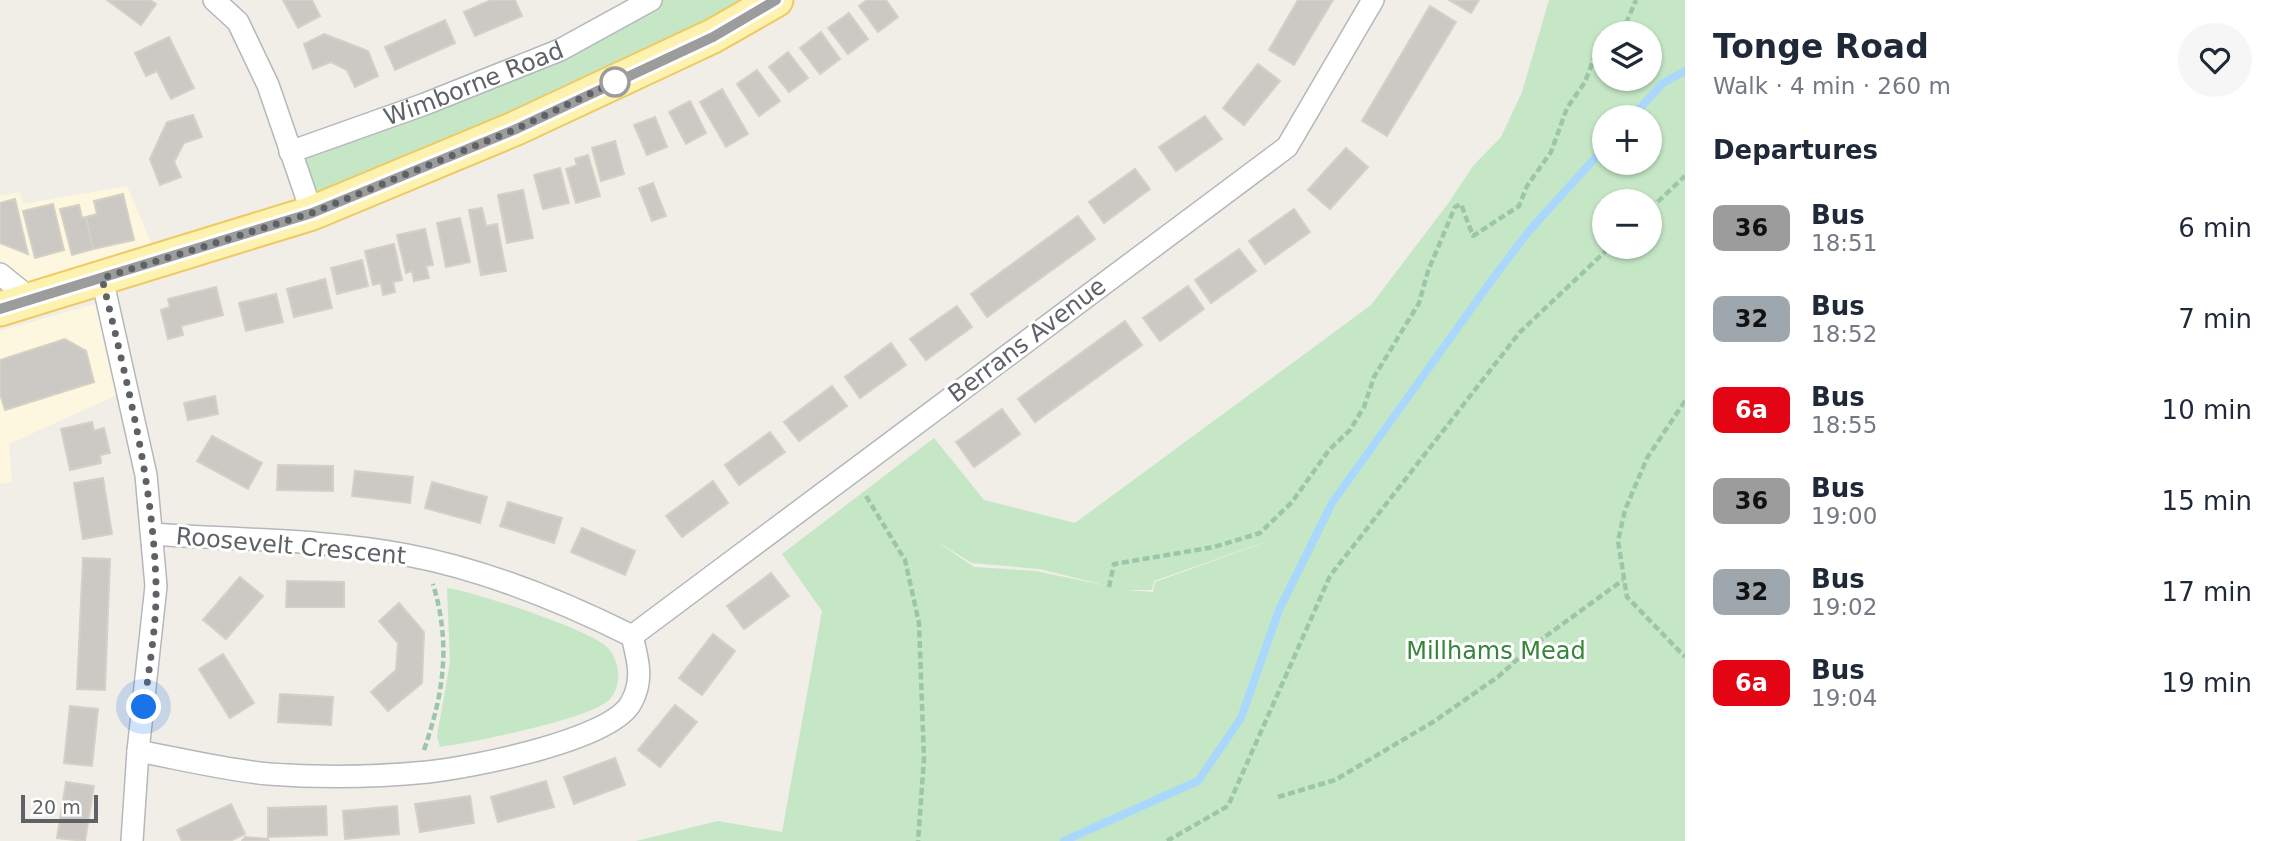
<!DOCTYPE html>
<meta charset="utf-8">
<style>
:root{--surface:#fff;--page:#f6f6f7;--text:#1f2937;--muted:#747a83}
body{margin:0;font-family:"DejaVu Sans",sans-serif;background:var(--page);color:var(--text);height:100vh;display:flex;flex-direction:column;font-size:26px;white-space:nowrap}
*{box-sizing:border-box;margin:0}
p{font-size:23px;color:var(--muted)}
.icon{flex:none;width:38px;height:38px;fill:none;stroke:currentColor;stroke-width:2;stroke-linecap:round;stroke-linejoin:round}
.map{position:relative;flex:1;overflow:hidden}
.details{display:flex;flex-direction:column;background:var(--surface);width:595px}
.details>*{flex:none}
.badge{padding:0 14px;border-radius:10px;font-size:24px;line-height:46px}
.fabs{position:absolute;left:1592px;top:21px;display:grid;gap:14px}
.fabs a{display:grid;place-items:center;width:70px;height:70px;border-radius:50%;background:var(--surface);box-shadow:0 2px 5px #0004;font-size:35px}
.scale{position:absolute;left:21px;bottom:18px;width:77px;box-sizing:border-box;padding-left:7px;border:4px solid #5e6267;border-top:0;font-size:19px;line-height:24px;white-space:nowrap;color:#5e6267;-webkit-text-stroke:5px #fff;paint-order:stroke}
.you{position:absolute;width:35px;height:35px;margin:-18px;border:5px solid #fff;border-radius:50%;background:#1a73e8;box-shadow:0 0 0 10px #1a73e833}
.map>.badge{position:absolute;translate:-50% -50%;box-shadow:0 0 0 4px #fff}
h2{padding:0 28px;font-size:26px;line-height:63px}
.round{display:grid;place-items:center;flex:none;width:74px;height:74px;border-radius:37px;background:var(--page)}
.summary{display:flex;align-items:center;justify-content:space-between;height:119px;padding:0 28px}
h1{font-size:33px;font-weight:700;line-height:52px}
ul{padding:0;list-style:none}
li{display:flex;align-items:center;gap:21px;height:91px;padding:0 28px}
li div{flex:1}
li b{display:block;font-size:26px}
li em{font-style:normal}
li .badge{min-width:77px;font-weight:700;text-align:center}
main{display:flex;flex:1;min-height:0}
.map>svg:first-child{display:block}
.commercial{fill:#fdf7df}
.green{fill:#c5e7c5;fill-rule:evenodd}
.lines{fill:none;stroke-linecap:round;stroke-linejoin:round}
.stream{stroke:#aad8fd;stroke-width:8}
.building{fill:#ccc9c4;stroke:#d5d0c5;stroke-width:2}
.minor-casing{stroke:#b4b7bb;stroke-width:24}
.primary-casing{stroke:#efc961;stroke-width:37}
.path{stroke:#9cc6a9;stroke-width:4.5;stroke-dasharray:7 3.5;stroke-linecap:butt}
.minor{stroke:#fff;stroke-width:21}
.primary{stroke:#fdf2af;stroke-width:33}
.line-casing{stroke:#fff;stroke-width:16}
.line{stroke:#9d9c9c;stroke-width:10}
.walk{stroke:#5e6267;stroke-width:7;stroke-dasharray:0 12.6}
.stop-dot{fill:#fff;stroke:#9d9c9c;stroke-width:3.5}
.labels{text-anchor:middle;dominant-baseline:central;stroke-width:6;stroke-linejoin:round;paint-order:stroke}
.street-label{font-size:24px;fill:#5e6267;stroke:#fff}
.park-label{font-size:24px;fill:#37853c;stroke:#fff}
</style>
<main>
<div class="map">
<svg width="1685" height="841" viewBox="0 0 1685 841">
<rect width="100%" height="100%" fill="#f0eee7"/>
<path class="commercial" d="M127 186 159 261 0 309V196L20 192 23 204Z
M112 299 128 390 9 444 12 482 0 484V331Z"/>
<path class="green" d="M651 0H776L312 213 290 152 425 104Z
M1549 0H1685V841H636L718 821 782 832 822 611 782 554 934 438 984 500 1075 523 1371 305 1447 205 1473 166 1501 137 1522 92ZM1605 33H1650V79H1605ZM1605 117H1650V163H1605ZM1605 201H1650V247H1605ZM1288 534 1155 582 1153 592 1126 590H1152L1154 581ZM936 541 972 563 1040 569 1108 586 1036 571 974 567Z
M447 588C473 591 590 630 607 647 620 660 623 686 609 700 590 719 471 743 440 747L437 736 450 662Z"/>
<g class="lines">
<path class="stream" d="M1632 117 1663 83 1685 71
M1064 841 1198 781 1241 718 1279 610 1332 503 1494 277 1529 231 1605 147"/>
</g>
<path class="building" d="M107 0H150L156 4 141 25Z
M283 0H312L320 16 298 28Z
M491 0H515L522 16 475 36 464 12Z
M867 0H886L898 17 878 32 859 6Z
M1298 0H1333L1294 65 1269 50Z
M1449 0H1479L1471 13Z
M1430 6 1456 22 1387 136 1362 121Z
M849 13 868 39 848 54 828 28Z
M445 20 455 43 395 70 385 47Z
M821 32 840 59 820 74 800 48Z
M324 34 368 51 378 76 355 87 347 70 331 62 313 69 304 44Z
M169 37 194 88 171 99 157 71 146 76 135 53Z
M788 52 808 78 789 92 769 67Z
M1258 64 1280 81 1244 125 1223 108Z
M757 70 780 101 759 116 737 84Z
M722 89 748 134 726 147 700 102Z
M690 101 706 133 686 144 669 112Z
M193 115 202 137 184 143 174 162 181 177 160 185 150 159 167 122Z
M1205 116 1222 139 1176 171 1159 147Z
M655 117 667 147 647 155 634 125Z
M615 141 624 174 601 181 592 148Z
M1346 148 1368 167 1330 209 1308 190Z
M588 155 600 196 576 203 566 169 577 165 575 159Z
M560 168 569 203 543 209 534 175Z
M1135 169 1150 189 1104 223 1089 202Z
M653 183 666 216 652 221 639 188Z
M523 190 533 238 507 243 498 195Z
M123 194 134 240 93 249 86 217 97 214 94 201Z
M15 199 28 254 0 243V203Z
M53 204 64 250 35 258 23 211Z
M79 205 82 218 86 217 93 249 72 255 60 209Z
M482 208 486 226 497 224 506 271 481 275 469 210Z
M1294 209 1310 232 1265 264 1249 241Z
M1078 216 1095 239 987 317 971 294Z
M460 218 470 262 446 267 437 223Z
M425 229 433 265 426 266 429 278 414 281 412 271 406 273 397 235Z
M394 244 402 280 393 282 395 292 383 295 381 283 373 285 365 251Z
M1239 249 1256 271 1211 303 1195 280Z
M362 260 368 286 337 294 331 268Z
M325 279 332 308 294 317 287 289Z
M1188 286 1204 309 1160 341 1143 318Z
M216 287 223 315 181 326 183 335 168 339 161 310 170 307 168 299Z
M276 294 283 322 246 331 239 303Z
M957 306 972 327 926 360 910 339Z
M1125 321 1142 345 1035 422 1018 399Z
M65 339 86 351 94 382 5 410 0 394V360Z
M891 343 906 365 860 398 845 377Z
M832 386 847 406 799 441 784 422Z
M215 396 218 414 188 420 184 403Z
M1002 409 1020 434 974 467 956 442Z
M92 422 94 431 104 428 110 453 100 455 101 463 70 470 61 429Z
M770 432 785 452 739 485 725 465Z
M212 436 262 463 248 489 197 461Z
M278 465 333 466V491L277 490Z
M355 471 413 477 410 503 352 496Z
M103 478 112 534 83 539 74 483Z
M713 481 728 503 682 537 666 516Z
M432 482 487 497 480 523 425 508Z
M508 502 562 518 554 543 500 526Z
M582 528 635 551 625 575 571 552Z
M83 558 110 559 105 690 77 689Z
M771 573 789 596 744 629 727 606Z
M240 577 263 596 226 639 203 620Z
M287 581 344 582V607H286Z
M399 603 424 632 422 683 388 711 371 692 396 670 398 643 379 621Z
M713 634 735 651 702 695 679 678Z
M223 654 254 703 230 718 199 669Z
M280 694 333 697 331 725 278 722Z
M675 705 697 722 660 767 638 750Z
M70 706 98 709 92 766 64 763Z
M615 758 625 785 574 804 564 777Z
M546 781 554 807 498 822 491 797Z
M66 782 94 786 85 841 57 838Z
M470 796 474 823 420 832 415 804Z
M231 804 245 834 230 841H182L177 830Z
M326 806 327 835 268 837V808Z
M397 806 399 834 345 839 343 811Z
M245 837 268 839 269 841H242Z"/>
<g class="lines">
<g class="minor-casing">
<g id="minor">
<path d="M214 0 238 22 268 85 312 213"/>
<path id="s1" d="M290 152 425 104 560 50 651 0"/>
<path d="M0 274 31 299"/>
<path d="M102 278 146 475 156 586 138 751 132 841"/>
<path d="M632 636 1287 147 1373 0"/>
<path d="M138 751C181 759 225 770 269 774 322 778 376 777 428 772 471 767 610 741 631 703 644 680 638 660 632 636 560 600 486 570 407 555 325 539 237 540 153 534"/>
</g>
</g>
<g class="primary-casing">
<path id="primary" d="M0 309 312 213 514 129 713 36 776 0"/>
</g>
<path class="path" d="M1622 33 1636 0
M1650 209 1685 176
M1685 401 1647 458 1625 510 1618 541 1627 597 1685 657
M866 496 905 560 919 623 924 759 918 841
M1109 587 1114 564 1214 547 1260 533 1292 502 1329 450 1350 430 1364 407 1374 377 1419 303 1428 271 1455 207 1461 204 1473 236 1519 206 1527 186 1551 152 1567 108 1585 82 1597 50 1605 45
M424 750C444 692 451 644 433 584
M1278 797 1335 780 1433 722 1499 676 1531 647 1623 580
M1167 841 1228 806 1330 576 1520 332 1610 247"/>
<use href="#minor" class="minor"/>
<use href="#primary" class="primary"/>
</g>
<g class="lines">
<g class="line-casing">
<path id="line" d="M0 309 312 213 514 130 713 37 776 0"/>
</g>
<use href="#line" class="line"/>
<path class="walk" d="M144 707C149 667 157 625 156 584 153 480 126 379 102 278L312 213 514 130 615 82"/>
</g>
<circle class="stop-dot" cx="615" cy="82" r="14"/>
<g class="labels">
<g class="street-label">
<text stroke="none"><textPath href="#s1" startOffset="196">Wimborne Road</textPath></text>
<text transform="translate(1027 340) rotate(-37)">Berrans Avenue</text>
<text transform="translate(291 546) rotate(5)">Roosevelt Crescent</text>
</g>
<g class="park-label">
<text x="1496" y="651">Millhams Mead</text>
</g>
</g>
</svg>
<div class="fabs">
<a><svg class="icon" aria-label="layers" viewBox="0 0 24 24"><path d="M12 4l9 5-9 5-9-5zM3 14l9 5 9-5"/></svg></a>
<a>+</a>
<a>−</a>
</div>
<div class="scale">20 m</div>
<div class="you" style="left:144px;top:707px"></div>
</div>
<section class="details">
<div class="summary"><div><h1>Tonge Road</h1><p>Walk · 4 min · 260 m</p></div><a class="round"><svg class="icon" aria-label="heart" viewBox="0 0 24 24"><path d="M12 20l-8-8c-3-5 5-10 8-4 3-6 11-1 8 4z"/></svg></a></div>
<h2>Departures</h2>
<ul>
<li><span class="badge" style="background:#9d9c9c;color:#111">36</span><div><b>Bus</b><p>18:51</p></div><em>6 min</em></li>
<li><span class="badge" style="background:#9ea7ad;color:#111">32</span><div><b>Bus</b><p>18:52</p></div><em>7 min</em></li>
<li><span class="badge" style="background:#e30513;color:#fff">6a</span><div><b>Bus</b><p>18:55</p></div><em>10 min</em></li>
<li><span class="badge" style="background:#9d9c9c;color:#111">36</span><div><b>Bus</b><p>19:00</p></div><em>15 min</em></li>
<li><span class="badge" style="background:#9ea7ad;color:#111">32</span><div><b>Bus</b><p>19:02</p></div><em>17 min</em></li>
<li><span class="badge" style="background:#e30513;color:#fff">6a</span><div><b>Bus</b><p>19:04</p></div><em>19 min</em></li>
</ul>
</section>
</main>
